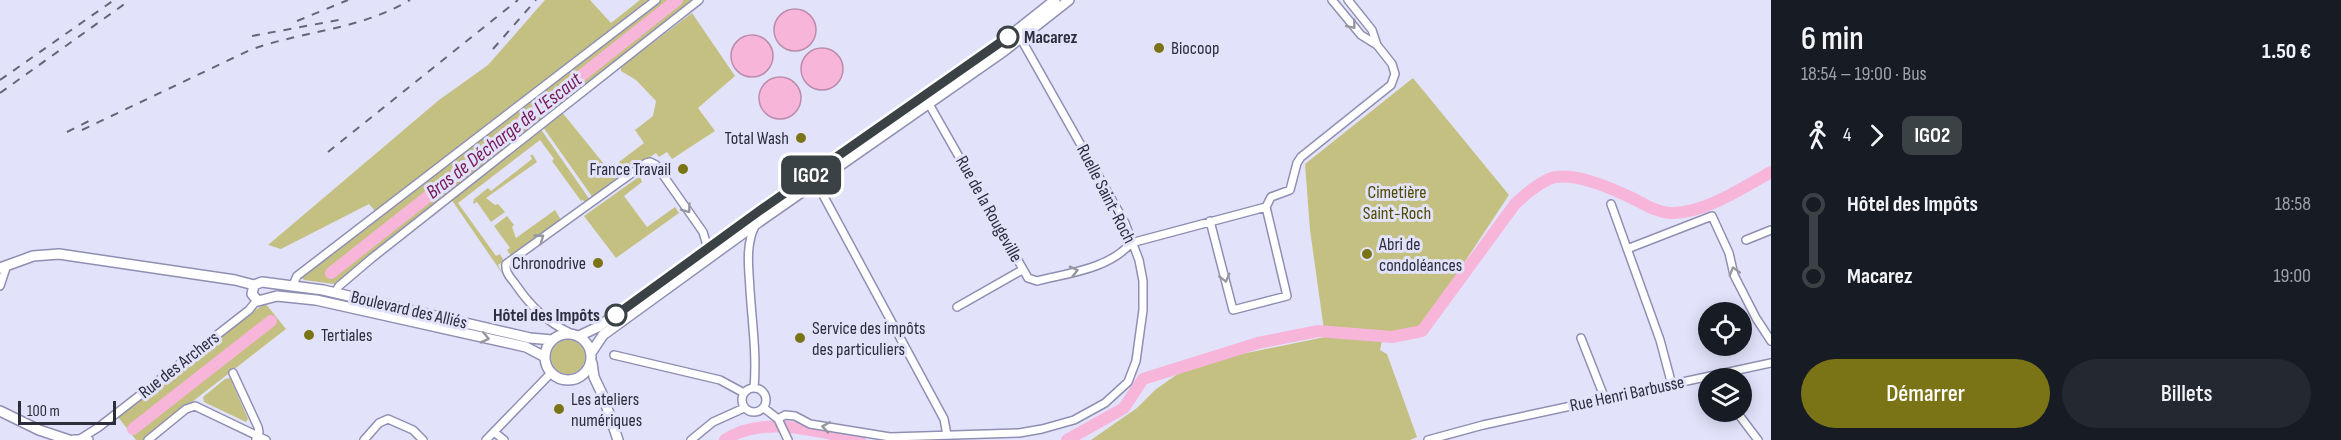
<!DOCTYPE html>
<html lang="fr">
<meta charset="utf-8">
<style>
:root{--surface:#171b24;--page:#242831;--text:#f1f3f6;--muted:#9ea1a6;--accent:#7b7417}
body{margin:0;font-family:"Sofia Sans Condensed",sans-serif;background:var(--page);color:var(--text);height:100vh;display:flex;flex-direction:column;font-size:22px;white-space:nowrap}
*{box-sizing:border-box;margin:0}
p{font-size:20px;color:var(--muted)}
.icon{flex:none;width:33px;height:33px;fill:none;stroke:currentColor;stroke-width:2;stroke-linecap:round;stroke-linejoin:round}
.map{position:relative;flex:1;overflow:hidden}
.sheet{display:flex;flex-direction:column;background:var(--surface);width:570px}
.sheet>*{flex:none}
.badge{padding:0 12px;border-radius:9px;font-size:21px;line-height:39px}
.tools{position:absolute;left:1698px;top:302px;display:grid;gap:12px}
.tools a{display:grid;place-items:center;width:54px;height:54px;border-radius:50%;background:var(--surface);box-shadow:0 3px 15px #0003;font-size:30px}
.scale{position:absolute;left:18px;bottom:15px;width:98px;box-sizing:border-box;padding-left:6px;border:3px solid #2d2d3c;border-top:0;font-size:16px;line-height:21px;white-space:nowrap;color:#2d2d3c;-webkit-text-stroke:4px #e2e3fb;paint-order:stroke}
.map>.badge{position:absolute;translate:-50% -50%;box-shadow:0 0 0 3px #fff}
.legs{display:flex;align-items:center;gap:9px;height:66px;padding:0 30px;font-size:20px}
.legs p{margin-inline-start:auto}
.summary{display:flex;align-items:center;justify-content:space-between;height:102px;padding:0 30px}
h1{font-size:33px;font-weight:600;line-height:45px}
.action{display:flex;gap:12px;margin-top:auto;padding:12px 30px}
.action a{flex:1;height:69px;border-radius:36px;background:var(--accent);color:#fff;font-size:24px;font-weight:600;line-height:69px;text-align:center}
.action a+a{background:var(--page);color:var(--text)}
ul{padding:0 30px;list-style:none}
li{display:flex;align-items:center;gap:21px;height:72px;font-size:22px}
li i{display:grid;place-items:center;width:9px;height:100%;margin:0 8px;background:currentColor}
li i::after{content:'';width:15px;height:15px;margin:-8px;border:4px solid;border-radius:50%;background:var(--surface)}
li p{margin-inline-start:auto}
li:first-child i{background:linear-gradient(#0000 50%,currentColor 0)}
li:last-child i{background:linear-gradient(currentColor 50%,#0000 0)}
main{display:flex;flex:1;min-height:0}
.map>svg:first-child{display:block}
.green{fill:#c4c082}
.water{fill:#f8b5da;stroke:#bb8cab;stroke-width:1.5}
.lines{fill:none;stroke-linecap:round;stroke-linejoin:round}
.river{stroke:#f8b5da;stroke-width:12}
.minor-casing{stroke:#8f8fb3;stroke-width:10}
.secondary-casing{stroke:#8f8fb3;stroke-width:12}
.minor{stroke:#fff;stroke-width:7}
.secondary{stroke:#fff;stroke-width:9}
.rail{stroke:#666678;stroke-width:2;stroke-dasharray:8 8;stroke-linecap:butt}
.oneway{stroke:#96969e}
.line-1-casing{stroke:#fff;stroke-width:14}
.line-1{stroke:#3b4245;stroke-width:9}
.stop-1-dot{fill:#fff;stroke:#3b4245;stroke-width:3}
.poi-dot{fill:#7b7417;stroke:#e2e3fb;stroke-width:2}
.labels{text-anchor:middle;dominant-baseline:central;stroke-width:6;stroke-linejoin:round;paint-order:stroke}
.stop-label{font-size:18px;font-weight:bold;fill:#2d2d3c;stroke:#e2e3fb;text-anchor:start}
.poi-label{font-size:18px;fill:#2d2d3c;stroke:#e2e3fb;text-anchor:start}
.park-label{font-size:18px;fill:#504a00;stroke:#e2e3fb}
.street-label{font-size:18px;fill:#2d2d3c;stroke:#e2e3fb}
.water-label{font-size:20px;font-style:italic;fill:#761857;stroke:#e2e3fb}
</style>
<main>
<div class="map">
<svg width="1771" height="440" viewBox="0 0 1771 440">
<rect width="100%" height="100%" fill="#e2e3fb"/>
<path class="green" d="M545 0H590L611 23 640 0H694L334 284 304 280 302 278 380 217 369 204 281 249 268 245 439 100 488 65Z
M692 13 735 76 698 108 715 131 672 159 667 152 659 157 656 153 627 172 619 162 644 143 635 130 653 116 656 101 636 80 621 71V67Z
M1413 78 1509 195 1421 328 1384 332 1380 350 1387 354 1417 437 1410 440H1091L1137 408 1155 390 1179 373 1237 355 1325 337 1310 230 1305 164Z
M561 111 617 180 593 198 543 127Z
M540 128 590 200 586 204 583 200 581 201 552 161 554 159 540 140 458 203 496 256 500 254 504 261 498 265 504 276 451 199Z
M530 155H533L537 162 486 198 495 205 498 204 505 212 491 222 477 202 473 204 474 199 488 188 491 191 532 159Z
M640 176 642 182 624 196 647 227 675 207 679 213 616 258 584 216Z
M555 210 561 220 511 256 507 250 510 248 494 226 507 216 514 225 512 227 516 238Z
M265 303 286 329 143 440H136L118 417Z
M551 357a17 17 0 1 1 34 0a17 17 0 1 1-34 0Z
M230 378 248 419 246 422 204 402 203 397 225 379Z"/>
<path class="water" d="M774 30a21 21 0 1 1 42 0a21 21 0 1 1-42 0Z
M731 56a21 21 0 1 1 42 0a21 21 0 1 1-42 0Z
M801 69a21 21 0 1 1 42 0a21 21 0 1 1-42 0Z
M759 98a21 21 0 1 1 42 0a21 21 0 1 1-42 0Z"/>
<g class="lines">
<path class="river" d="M331 273 677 0
M133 429 271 321
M725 440C762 414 819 432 860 440
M1067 440 1124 408 1143 379 1258 343 1318 331 1392 337 1422 331 1515 204C1526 194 1536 185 1549 179 1571 170 1611 188 1632 198 1644 204 1656 212 1670 213 1702 215 1744 187 1771 172"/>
<g class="minor-casing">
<path id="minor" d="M1348 0 1372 30 1377 45
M929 104 1028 278 1037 281C1068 273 1109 269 1131 243L1266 207 1271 197 1290 190 1297 163 1301 157 1391 85 1395 74 1392 64 1377 45 1361 35 1332 0
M816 182 944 419 947 435
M1611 204 1660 340 1672 385
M1210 221 1233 310 1287 296 1266 207
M1746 240 1771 230
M1627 249 1712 216 1729 253 1734 275 1756 318 1771 341
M293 285 297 276 656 0
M0 286 7 265
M335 292 339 286 372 258 699 0
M957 307 1022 270
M572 334C547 322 531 307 516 285 511 278 505 273 506 264L646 163 650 162 656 165 703 232 706 242V249
M1581 338 1605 399
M614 355 720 380 744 393
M233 373 258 427 259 432 256 439
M742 400a12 12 0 1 1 24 0a12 12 0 1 1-24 0Z
M754 388C757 355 752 322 750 290 749 269 745 246 755 226
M764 408 778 419 788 440
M1736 411 1758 440
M778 419 785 415 795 416 810 424 890 437 1019 433 1042 429 1074 420 1105 403 1128 382 1136 361 1143 310V281L1139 260 1125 223 1021 39
M494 432 504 440
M80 439 99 427 249 310 257 300
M148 440 186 409 195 406 266 440
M364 440 379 423 388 419 413 430 423 440
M486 440 551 373
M691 440 713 422 744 408
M1428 440 1483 425 1771 363"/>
</g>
<g class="secondary-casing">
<path id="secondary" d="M0 268 33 256 59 254 235 280 254 285 262 282 323 290 530 338 552 340
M254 285 252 294 258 301 277 296 316 300 526 347 545 357
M545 357a23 23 0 1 1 46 0a23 23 0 1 1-46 0Z
M579 336 598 327 762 209 992 50 1055 0
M591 353 603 335 756 224 1004 51 1069 0
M592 363 594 377 603 396 618 440
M0 411 39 430 69 440
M74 440H88"/>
</g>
<use href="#minor" class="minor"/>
<use href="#secondary" class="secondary"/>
<path class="rail" d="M297 21 348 0
M252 36 344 19
M493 49 536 0
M0 80 114 0
M0 93 130 0
M82 130 250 50C305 30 357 31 410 0
M67 132 89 121
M328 152 518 0"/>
</g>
<defs><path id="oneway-chevron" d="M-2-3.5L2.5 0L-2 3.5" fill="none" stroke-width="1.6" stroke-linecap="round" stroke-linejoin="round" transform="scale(1.5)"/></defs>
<g class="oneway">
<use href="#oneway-chevron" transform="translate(1352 25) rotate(51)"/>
<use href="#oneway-chevron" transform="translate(687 209) rotate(54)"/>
<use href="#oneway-chevron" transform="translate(540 238) rotate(-36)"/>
<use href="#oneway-chevron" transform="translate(1074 271) rotate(-14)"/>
<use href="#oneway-chevron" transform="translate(1734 271) rotate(-106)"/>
<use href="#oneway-chevron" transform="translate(1225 278) rotate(76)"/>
<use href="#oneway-chevron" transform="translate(485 338) rotate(13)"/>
<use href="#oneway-chevron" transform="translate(826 427) rotate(-171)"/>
</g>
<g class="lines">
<g class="line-1-casing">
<path id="line-1" d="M616 315 762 209 1008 37"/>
</g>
<use href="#line-1" class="line-1"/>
</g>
<g class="stop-1-dot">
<circle cx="1008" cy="37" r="10"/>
<circle cx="616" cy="315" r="10"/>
</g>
<g class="poi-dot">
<circle cx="1159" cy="48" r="6"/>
<circle cx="801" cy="138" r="6"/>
<circle cx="683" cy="169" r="6"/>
<circle cx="1367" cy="254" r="6"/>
<circle cx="598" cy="263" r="6"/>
<circle cx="309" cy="335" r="6"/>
<circle cx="800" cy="338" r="6"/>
<circle cx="559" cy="409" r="6"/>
</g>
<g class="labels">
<g class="stop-label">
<text x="1024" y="37">Macarez</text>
<text x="600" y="315" text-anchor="end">Hôtel des Impôts</text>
</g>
<g class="poi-label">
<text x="1171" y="48">Biocoop</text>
<text x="789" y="138" text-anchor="end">Total Wash</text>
<text x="671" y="169" text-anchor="end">France Travail</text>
<text x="1379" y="244">Abri de<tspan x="1379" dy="21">condoléances</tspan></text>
<text x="586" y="263" text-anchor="end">Chronodrive</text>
<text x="812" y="328">Service des impôts<tspan x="812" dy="21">des particuliers</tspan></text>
<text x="321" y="335">Tertiales</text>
<text x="571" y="399">Les ateliers<tspan x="571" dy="21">numériques</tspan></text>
</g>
<g class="park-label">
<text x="1397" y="192">Cimetière<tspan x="1397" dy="21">Saint-Roch</tspan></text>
</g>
<g class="street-label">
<text transform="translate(1106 194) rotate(63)">Ruelle Saint-Roch</text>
<text transform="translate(989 209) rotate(61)">Rue de la Rougeville</text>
<text transform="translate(409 310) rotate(13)">Boulevard des Alliés</text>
<text transform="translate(179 365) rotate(-38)">Rue des Archers</text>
<text transform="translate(1627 394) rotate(-12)">Rue Henri Barbusse</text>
</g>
<g class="water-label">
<text transform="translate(504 136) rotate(-38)">Bras de Décharge de L'Escaut</text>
</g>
</g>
</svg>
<div class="tools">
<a><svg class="icon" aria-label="locate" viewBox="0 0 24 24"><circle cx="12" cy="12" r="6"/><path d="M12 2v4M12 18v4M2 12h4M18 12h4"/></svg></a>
<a><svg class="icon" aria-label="layers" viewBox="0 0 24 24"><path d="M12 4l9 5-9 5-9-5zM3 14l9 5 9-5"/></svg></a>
</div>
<div class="scale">100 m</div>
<b class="badge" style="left:811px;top:175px;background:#3b4245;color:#fff">IGO2</b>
</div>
<section class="sheet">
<div class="summary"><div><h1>6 min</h1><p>18:54 – 19:00 · Bus</p></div><b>1.50 €</b></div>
<div class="legs"><svg class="icon" aria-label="walk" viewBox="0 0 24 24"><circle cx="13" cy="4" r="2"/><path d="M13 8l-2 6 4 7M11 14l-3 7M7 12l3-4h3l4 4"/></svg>4<svg class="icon" aria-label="forward" viewBox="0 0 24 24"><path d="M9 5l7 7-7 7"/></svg><b class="badge" style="background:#3b4245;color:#fff">IGO2</b></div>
<ul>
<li><i style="color:#3b4245"></i><b>Hôtel des Impôts</b><p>18:58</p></li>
<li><i style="color:#3b4245"></i><b>Macarez</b><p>19:00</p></li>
</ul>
<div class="action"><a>Démarrer</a><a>Billets</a></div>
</section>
</main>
